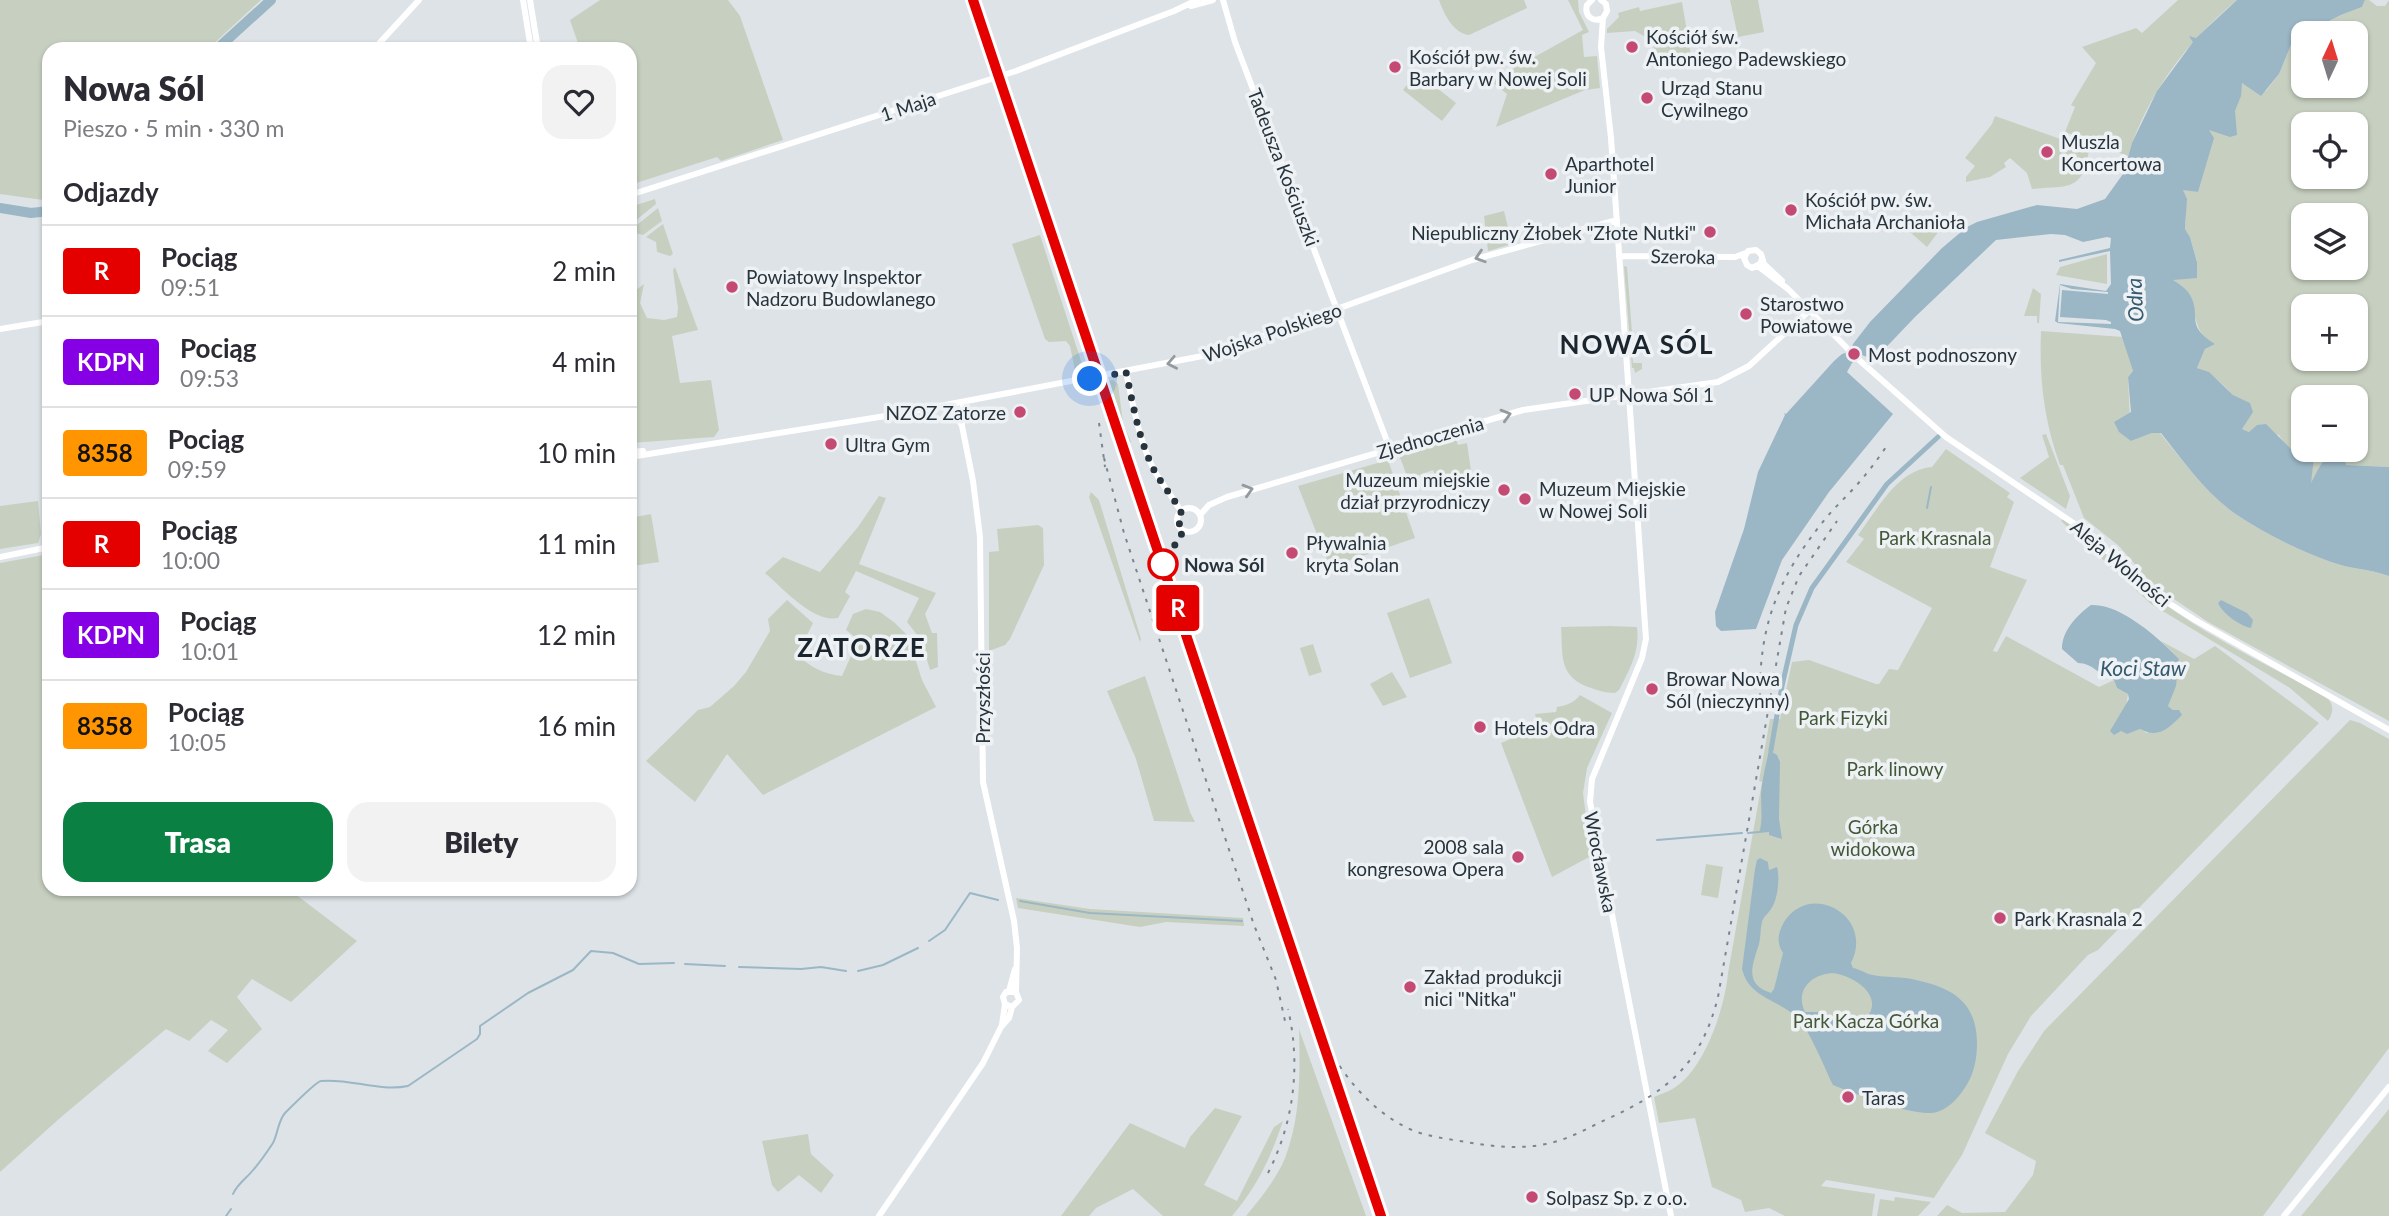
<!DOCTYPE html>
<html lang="pl">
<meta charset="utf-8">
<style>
:root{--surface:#fff;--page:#f2f2f3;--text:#2b2b33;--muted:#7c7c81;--line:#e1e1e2;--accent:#0b8043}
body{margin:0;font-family:Lato,sans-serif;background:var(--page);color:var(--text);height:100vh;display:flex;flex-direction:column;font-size:26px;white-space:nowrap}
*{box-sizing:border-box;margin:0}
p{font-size:23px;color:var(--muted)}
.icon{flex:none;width:38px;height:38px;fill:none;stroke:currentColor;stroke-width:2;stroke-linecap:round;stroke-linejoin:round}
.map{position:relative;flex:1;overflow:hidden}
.sheet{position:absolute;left:42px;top:42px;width:595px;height:854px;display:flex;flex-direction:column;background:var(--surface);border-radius:21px;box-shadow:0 2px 5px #0004}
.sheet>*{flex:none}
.badge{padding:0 14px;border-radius:5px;font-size:24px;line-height:46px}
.needle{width:46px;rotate:4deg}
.fabs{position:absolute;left:2291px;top:21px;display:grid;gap:14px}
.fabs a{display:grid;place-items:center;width:77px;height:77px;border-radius:14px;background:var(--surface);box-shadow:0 2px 5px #0004;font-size:35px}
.you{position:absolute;width:35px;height:35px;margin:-18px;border:5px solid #fff;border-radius:50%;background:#1a73e8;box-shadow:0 0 0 10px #1a73e833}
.map>.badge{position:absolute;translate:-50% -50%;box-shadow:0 0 0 4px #fff}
h2{padding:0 21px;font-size:26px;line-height:63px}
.round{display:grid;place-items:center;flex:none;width:74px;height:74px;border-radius:21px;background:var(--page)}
.headline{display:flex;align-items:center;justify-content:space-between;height:119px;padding:0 21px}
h1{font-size:33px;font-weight:800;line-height:52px}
.cta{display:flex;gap:14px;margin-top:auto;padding:14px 21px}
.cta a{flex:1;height:80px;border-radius:21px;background:var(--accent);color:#fff;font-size:28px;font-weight:800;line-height:80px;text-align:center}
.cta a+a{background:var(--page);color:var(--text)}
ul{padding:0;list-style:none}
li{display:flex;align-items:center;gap:21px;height:91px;padding:0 21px;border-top:2px solid var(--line)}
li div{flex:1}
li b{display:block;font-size:26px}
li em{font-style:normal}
li .badge{min-width:77px;font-weight:700;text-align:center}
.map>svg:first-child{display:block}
.green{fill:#c7d0c0;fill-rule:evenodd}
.water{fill:#9bb7c5;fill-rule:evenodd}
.pier{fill:#dee3e7}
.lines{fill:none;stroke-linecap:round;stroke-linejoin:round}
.stream{stroke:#9bb7c5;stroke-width:2}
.canal{stroke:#9bb7c5;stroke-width:5}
.river{stroke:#9bb7c5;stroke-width:10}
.secondary{stroke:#fff;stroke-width:6}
.rail{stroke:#798690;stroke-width:2;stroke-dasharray:3.5 7;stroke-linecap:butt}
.oneway{stroke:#949a9e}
.line-casing{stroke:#fff;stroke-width:16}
.line{stroke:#e50000;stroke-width:10}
.walk{stroke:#28343d;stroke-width:7;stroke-dasharray:0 12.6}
.poi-dot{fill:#c54a73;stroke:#eef2f5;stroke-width:2.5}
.stop-dot{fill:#fff;stroke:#e50000;stroke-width:3.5}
.labels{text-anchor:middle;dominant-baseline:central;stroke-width:7;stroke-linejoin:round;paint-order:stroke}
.poi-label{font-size:19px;fill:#28343d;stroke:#eef2f5;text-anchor:start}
.street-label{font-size:19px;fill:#28343d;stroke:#eef2f5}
.park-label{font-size:19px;fill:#435837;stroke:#eef2f5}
.stop-label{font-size:19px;font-weight:bold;fill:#28343d;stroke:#eef2f5;text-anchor:start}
.water-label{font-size:21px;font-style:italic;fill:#35596e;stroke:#eef2f5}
.district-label{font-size:26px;font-weight:bold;letter-spacing:2px;fill:#1b252e;stroke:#eef2f5}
</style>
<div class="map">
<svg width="2389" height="1216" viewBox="0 0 2389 1216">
<rect width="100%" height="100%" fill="#dee3e7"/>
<path class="green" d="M0 0H261L208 49H49V198L43 200 0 194Z
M600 0H728L740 16 783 140 721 161 717 157 630 185V49H580L570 20Z
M1439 0H1524L1527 8 1469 35C1453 33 1444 14 1439 0Z
M1568 0H1578L1579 12 1589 32 1582 35 1584 57 1597 56 1600 88 1585 90 1496 127 1507 94 1491 81 1583 30Z
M1730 0H1758L1764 32 1738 37Z
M2178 0H2237C2188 40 2147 94 2128 156L2065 132 2075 107 2071 105 2096 63 2082 47 2136 28 2142 33Z
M2365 0H2369L2377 6H2385L2389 0V467L2345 465 2310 486 2315 450H2356V397H2303V440L2295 453 2284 443 2279 435 2249 432 2242 429 2249 415C2234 397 2220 376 2197 368L2205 349 2214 344C2197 333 2200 329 2193 312 2189 301 2178 289 2172 279L2197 277V261L2190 237 2185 229 2186 217 2183 189 2198 192 2208 129C2230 115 2241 111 2241 83L2266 91 2279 74 2293 40 2299 36 2303 40V86H2356V33H2319L2321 25 2341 15 2362 7ZM2303 124H2356V177H2303ZM2303 215H2356V268H2303ZM2303 306H2356V359H2303Z
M1682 2 1692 62 1645 67 1654 52 1653 41 1635 31 1607 33V29L1619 17 1618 13 1639 7 1640 11Z
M1417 72 1456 103 1442 121 1403 90Z
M1995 116 2089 149C2083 194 2066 185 2032 189L2027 173 2010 158 2004 163 2006 167 1990 177 1966 182V177L1975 166 1965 158 1992 124Z
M655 199 656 204 630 225V207Z
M658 208 662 221 643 235 631 232 632 229Z
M1504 211 1512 244 1488 251 1484 216Z
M1935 222 1940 227 1939 231 1927 247 1902 225H1917Z
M663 224 673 254 670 256 657 252 656 242 646 237Z
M1040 235 1085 373 1076 375 1070 346 1066 341 1049 342 1045 339 1012 244Z
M2107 254V284L2056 275 2060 267Z
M1624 266 1627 267 1633 346H1641V351L1632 352 1633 363H1642V369L1635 373 1634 368H1632Z
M675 267 698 330 672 336 680 383 711 380 719 430 714 437 630 443V305L637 299 636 290 644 284 640 303 647 318 664 320 677 317 678 308 673 270Z
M2033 288 2041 294 2039 323H2037V316H2024Z
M2041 331 2123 337 2133 371 2128 377 2131 441 2152 433H2160C2183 461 2205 492 2234 513 2263 533 2298 550 2331 562 2350 569 2370 569 2389 576V721L2208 622 2153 585 2119 546 2084 518 2063 465H2060C2044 421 2039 379 2041 331Z
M1113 380 1118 384 1123 423 1131 442 1127 443 1106 381Z
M2046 434 2070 496 2066 509 2020 478 2049 457 2042 435Z
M1455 436 1458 445 1467 443 1472 478 1441 490 1433 470 1408 479 1398 452Z
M1946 449 2010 493 2007 497 2014 502 1990 567 2027 580 1993 651 1997 652 2006 636 2099 687 2114 680 2117 688 2128 694 2122 731 2127 733 2140 729 2147 733 2173 710 2168 706 2179 659 2161 641 2194 659 2215 646 2319 723 2098 950 2088 955 2031 1016 2008 1054 1962 1155 1934 1198 1826 1180 1821 1186 1875 1194 1872 1216H1785L1769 1208 1745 1212 1741 1200 1712 1187 1695 1118 1659 1123 1654 1097C1660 1094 1668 1092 1674 1088 1705 1069 1725 1007 1728 973L1762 782 1759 781 1770 719H1780L1792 662 1809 660 1876 684H1879L1889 669 1898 670 1932 608 1846 562 1864 539 1858 535C1877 510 1898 469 1932 467Z
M1388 460 1415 538 1330 567 1298 486Z
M1091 492 1099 500 1141 639 1140 642 1089 497Z
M879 496 886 498 859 564 936 593 925 614 932 633H937L938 667 930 670 921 640 907 622 919 598 856 571 845 592 850 596 838 618C813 623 784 589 765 573L783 557 820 572 858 527Z
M38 501 41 534 38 543 0 549V506Z
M651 514 659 562 633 566 630 550V518Z
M2063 519C2099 540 2124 574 2158 599 2207 637 2271 666 2326 697 2334 704 2334 712 2328 721L2290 688 2151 604 2061 521Z
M1038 525 1043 528 1044 565 1010 639 1005 645 989 651V552L999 551 997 529Z
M49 554V889H299L295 894 357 941 291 1002 252 979 237 997 262 1029 227 1063 208 1051 228 1030 211 1020 189 1041 166 1029 60 1118 0 1172V563Z
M1429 598 1452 663 1410 678 1387 613Z
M787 600 813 623 797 655C811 667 823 674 842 676L856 645V638L846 630 853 614 866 609 880 612 895 623 908 636 922 680 936 707 763 795 727 754 695 802 646 761 698 710 710 707 734 686 746 672 770 631 768 619Z
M1609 626 1637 627C1640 652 1630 669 1619 690L1615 693C1605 693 1597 690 1588 687 1558 675 1563 655 1561 627Z
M1313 644 1322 672 1309 676 1300 648Z
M1392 672 1407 697 1383 706 1370 684Z
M1145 676 1190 812 1195 822 1154 821 1136 759 1107 691Z
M1580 695 1612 713 1587 768 1583 793 1591 856 1552 877 1501 743 1538 727 1535 714 1556 712 1557 707C1567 705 1574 703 1580 695Z
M2350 720 2360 723 2389 739V1048L2263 1216H1937L1947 1205 1962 1213 2005 1212 2033 1175 2036 1161 1985 1133 2018 1071 2044 1031Z
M1706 864 1723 867 1718 898 1701 895Z
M1016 898 1090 909 1243 918 1244 926 1166 922 1140 927 1018 908Z
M1299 1029 1366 1216H1246C1260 1199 1277 1178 1285 1158 1301 1117 1300 1072 1299 1029Z
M1215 1108 1242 1116 1204 1185 1237 1201 1274 1127 1283 1121C1270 1159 1258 1185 1232 1216H1163L1133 1189 1096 1208 1089 1216H1061L1130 1123 1185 1148 1190 1137Z
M2389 1109V1216H2301Z
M808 1134 811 1154 834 1175 821 1193 799 1175 778 1192 772 1185 762 1141Z
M1895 1197 1931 1202 1918 1216H1877L1880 1199 1894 1201Z"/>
<path class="water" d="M2237 0H2365L2362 7 2341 15 2321 25 2319 33H2303V40L2299 37 2293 40 2279 74 2261 96 2242 83 2241 96 2235 111 2237 135 2230 137 2209 130 2214 138 2198 192 2183 190 2187 199 2185 229 2190 237 2197 262V278L2173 280C2179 284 2186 288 2190 295 2202 316 2184 325 2215 344L2205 349 2197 368 2209 372 2233 395 2250 403 2253 412 2242 429 2249 432 2257 425 2266 424 2295 453 2303 440V450H2315L2311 483C2318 471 2321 458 2336 454L2345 460 2346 465 2389 467V576C2370 569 2350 569 2331 562 2298 550 2263 533 2234 513 2205 492 2183 461 2161 433H2152L2131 441 2119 432 2114 422 2131 412 2128 377 2133 371 2120 331 2115 329 2058 323 2055 321 2060 284 2106 291 2111 284 2110 251 2059 262V260L2110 248 2111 238 2107 237 2083 242 2065 235 2051 234 1996 240 1915 317 1874 360 1862 355 1852 363 1847 372 1893 414 1829 492 1782 560 1756 629 1721 631 1716 626 1715 612 1744 529 1758 472 1785 415 1784 413 1786 414 1834 361 1842 354 1851 351 1853 344 1870 322 1942 248 1967 227 1977 222 2037 205 2077 209 2105 199 2123 174 2132 143 2157 91 2193 42 2189 36 2196 38Z
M2221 600 2247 613 2253 620 2251 628C2240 626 2223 614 2218 603Z
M2091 605C2120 603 2159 638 2179 659L2176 686 2168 706 2173 710H2179L2182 715C2169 728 2159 739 2140 729L2127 734 2121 731 2114 735 2110 731 2129 699 2128 694 2117 688 2114 680C2101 677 2093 663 2078 663L2062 649C2062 631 2076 616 2091 605Z
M1769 750 1777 755 1780 762 1779 819 1782 839 1769 835V832L1759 833C1763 821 1761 808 1761 794 1762 780 1766 764 1769 750Z
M1760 858 1768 862 1769 870 1777 867C1780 877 1778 900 1771 909 1768 914 1763 917 1762 922 1760 929 1761 937 1759 944 1753 964 1743 984 1771 993L1774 989 1783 953C1776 942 1778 933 1784 922 1810 880 1875 916 1851 963L1853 968C1860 969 1866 974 1873 975 1887 978 1902 976 1916 980 1952 988 1976 1001 1977 1042 1977 1053 1976 1063 1972 1074 1967 1088 1952 1108 1937 1112 1915 1118 1856 1094 1833 1085 1825 1069 1809 1029 1797 1017 1777 999 1749 998 1742 969L1755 869 1757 860ZM1832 973C1858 976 1890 1001 1860 1024L1846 1025 1823 1012H1805C1795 991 1810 975 1832 973Z"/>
<path class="pier" d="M2060 285 2072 289 2108 292V294L2062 290 2060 317 2106 320 2111 322V324L2058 322Z"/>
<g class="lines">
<path class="stream" d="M1927 508 1931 487
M1748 833 1759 832
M1872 834 1885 831
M1657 840 1742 833
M1020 901 1090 913 1242 921
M929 941 945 930 970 893 998 900
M685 964 725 966
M739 967 801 969 821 967 846 971
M858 971 883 965 918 948
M233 1194C237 1184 247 1178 254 1169 261 1161 267 1152 273 1143 278 1133 278 1121 285 1113 290 1108 317 1081 321 1081 350 1078 379 1092 408 1086L477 1039 480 1034V1026L528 993 573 970 591 951 613 953 639 964 674 963
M226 1216 231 1209"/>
<path class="canal" d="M1771 750 1782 686 1796 625 1812 588 1887 484 1938 437"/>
<path class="river" d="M217 49 271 0
M0 208 31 213 49 211"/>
<path class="secondary" d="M523 0 531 49
M530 0 538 49
M1223 0 1235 42 1390 449
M1592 0 1587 5C1584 16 1593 23 1603 18L1607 11 1606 4 1601 0
M1191 6 1213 0
M1603 18 1601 47 1611 138 1646 639 1642 658 1592 779 1590 802 1671 1216
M374 49 419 0
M630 195 1016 71 1174 11 1197 0
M1619 256 1735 257 1746 253
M1762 259 1760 264 1752 268 1747 265 1744 258 1748 251 1756 250 1761 254 1764 264 1782 281
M1758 266 1788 289 1858 359 1946 437 2085 531 2156 595 2195 620 2389 730
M0 329 49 321
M1126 372C1133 404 1138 436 1152 466 1160 483 1173 496 1181 512
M965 402 962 410V426L973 481 980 537 983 782 1014 921 1017 948 1016 992 1019 1000 1012 1007 1005 1004 1003 997 1006 992H1016
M946 406 953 411 961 424
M630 452 643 451
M630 457 898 414 1213 354 1472 260 1617 220
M1177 520a12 12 0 1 1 24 0a12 12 0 1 1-24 0Z
M1200 515 1209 505 1227 497 1523 410 1718 382 1749 366 1810 310
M0 557 49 547
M1009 991 1015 969
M1002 1025 1005 1004
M879 1216 983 1063 1001 1027 1009 1018 1012 1007
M2284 1216 2389 1087"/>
<path class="rail" d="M973 0 1381 1216
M1099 423 1105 467
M1104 458 1124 533 1254 925 1276 980 1285 1021
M1760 697C1759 626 1778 578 1822 523 1832 510 1844 499 1855 487 1867 474 1878 459 1888 444
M1334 1057C1353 1089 1384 1121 1420 1133 1437 1138 1455 1140 1472 1143 1497 1147 1522 1149 1546 1144 1567 1140 1586 1129 1605 1120 1667 1092 1701 1065 1718 997L1786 608 1799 576 1837 521
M1268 1173C1294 1122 1301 1065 1288 1009"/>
</g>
<defs><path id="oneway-chevron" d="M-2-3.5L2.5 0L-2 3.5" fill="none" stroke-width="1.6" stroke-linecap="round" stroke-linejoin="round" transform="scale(1.75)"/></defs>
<g class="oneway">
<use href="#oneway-chevron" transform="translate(1480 257) rotate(162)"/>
<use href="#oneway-chevron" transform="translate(1172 363) rotate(169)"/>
<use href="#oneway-chevron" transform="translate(1506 415) rotate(-16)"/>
<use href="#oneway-chevron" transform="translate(1248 490) rotate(-17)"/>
</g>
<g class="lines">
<g class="line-casing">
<path id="line" d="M973 0 1381 1216"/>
</g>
<use href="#line" class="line"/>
<path class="walk" d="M1090 379 1126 372C1133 404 1138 436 1152 466 1160 483 1173 496 1181 512L1178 522 1184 530 1163 564"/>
</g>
<g class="poi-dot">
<circle cx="1632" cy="47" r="7"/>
<circle cx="1395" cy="67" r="7"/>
<circle cx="1647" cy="98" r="7"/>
<circle cx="2047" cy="152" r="7"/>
<circle cx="1551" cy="174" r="7"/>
<circle cx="1791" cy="210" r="7"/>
<circle cx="1710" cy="232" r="7"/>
<circle cx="732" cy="287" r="7"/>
<circle cx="1746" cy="314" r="7"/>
<circle cx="1854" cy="354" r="7"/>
<circle cx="1575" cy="394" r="7"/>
<circle cx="1020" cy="412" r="7"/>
<circle cx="831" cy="444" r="7"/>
<circle cx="1504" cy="490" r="7"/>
<circle cx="1525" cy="499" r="7"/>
<circle cx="1292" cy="553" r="7"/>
<circle cx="1652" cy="689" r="7"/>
<circle cx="1480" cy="727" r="7"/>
<circle cx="1518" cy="857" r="7"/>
<circle cx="2000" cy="918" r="7"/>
<circle cx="1410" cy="987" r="7"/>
<circle cx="1848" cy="1097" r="7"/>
<circle cx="1532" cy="1197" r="7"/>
</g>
<circle class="stop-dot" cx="1163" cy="564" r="14"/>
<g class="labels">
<g class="poi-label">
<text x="1646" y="36">Kościół św.<tspan x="1646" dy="22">Antoniego Padewskiego</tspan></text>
<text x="1409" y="56">Kościół pw. św.<tspan x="1409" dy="22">Barbary w Nowej Soli</tspan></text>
<text x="1661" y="87">Urząd Stanu<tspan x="1661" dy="22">Cywilnego</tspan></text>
<text x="2061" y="141">Muszla<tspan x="2061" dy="22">Koncertowa</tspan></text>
<text x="1565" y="163">Aparthotel<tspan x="1565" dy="22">Junior</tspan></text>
<text x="1805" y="199">Kościół pw. św.<tspan x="1805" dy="22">Michała Archanioła</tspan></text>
<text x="1696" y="232" text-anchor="end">Niepubliczny Żłobek "Złote Nutki"</text>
<text x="746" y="276">Powiatowy Inspektor<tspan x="746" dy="22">Nadzoru Budowlanego</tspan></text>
<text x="1760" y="303">Starostwo<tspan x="1760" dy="22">Powiatowe</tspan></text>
<text x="1868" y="354">Most podnoszony</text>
<text x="1589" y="394">UP Nowa Sól 1</text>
<text x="1006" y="412" text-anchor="end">NZOZ Zatorze</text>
<text x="845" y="444">Ultra Gym</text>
<text x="1490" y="479" text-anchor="end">Muzeum miejskie<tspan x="1490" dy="22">dział przyrodniczy</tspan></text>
<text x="1539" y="488">Muzeum Miejskie<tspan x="1539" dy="22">w Nowej Soli</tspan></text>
<text x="1306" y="542">Pływalnia<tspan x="1306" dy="22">kryta Solan</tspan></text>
<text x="1666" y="678">Browar Nowa<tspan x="1666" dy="22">Sól (nieczynny)</tspan></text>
<text x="1494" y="727">Hotels Odra</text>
<text x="1504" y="846" text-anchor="end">2008 sala<tspan x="1504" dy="22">kongresowa Opera</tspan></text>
<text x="2014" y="918">Park Krasnala 2</text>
<text x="1424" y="976">Zakład produkcji<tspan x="1424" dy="22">nici "Nitka"</tspan></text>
<text x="1862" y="1097">Taras</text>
<text x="1546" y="1197">Solpasz Sp. z o.o.</text>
</g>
<g class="street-label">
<text transform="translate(908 106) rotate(-18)">1 Maja</text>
<text transform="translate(1284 167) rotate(69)">Tadeusza Kościuszki</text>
<text transform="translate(1683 256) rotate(1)">Szeroka</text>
<text transform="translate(1272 332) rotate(-19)">Wojska Polskiego</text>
<text transform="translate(1430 437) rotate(-16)">Zjednoczenia</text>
<text transform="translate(2121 563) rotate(40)">Aleja Wolności</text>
<text transform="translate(982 698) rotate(-90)">Przyszłości</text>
<text transform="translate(1601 862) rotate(79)">Wrocławska</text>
</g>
<g class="park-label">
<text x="1935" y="537">Park Krasnala</text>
<text x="1843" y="717">Park Fizyki</text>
<text x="1895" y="768">Park linowy</text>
<text x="1873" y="826">Górka<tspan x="1873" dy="22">widokowa</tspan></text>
<text x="1866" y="1020">Park Kacza Górka</text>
</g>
<g class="stop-label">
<text x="1184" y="564">Nowa Sól</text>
</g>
<g class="water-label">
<text transform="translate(2134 300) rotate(-93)">Odra</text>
<text x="2143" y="667">Koci Staw</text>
</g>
<g class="district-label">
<text x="1637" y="344">NOWA SÓL</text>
<text x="862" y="647">ZATORZE</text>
</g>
</g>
</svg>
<div class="fabs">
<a><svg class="needle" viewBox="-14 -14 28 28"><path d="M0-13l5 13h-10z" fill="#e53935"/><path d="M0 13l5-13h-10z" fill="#7c7c81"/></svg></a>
<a><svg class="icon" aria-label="locate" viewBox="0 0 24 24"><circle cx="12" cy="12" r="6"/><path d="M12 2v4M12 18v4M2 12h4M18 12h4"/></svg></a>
<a><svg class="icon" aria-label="layers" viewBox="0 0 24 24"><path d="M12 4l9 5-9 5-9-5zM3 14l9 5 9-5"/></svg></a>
<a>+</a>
<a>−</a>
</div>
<div class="you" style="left:1090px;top:379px"></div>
<b class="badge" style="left:1178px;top:608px;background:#e50000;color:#fff">R</b>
<section class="sheet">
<div class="headline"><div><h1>Nowa Sól</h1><p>Pieszo · 5 min · 330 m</p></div><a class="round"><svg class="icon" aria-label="heart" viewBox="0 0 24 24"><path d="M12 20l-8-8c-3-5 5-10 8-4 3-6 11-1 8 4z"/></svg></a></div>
<h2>Odjazdy</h2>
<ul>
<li><span class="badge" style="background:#e50000;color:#fff">R</span><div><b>Pociąg</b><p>09:51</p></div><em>2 min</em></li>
<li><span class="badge" style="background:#8500e5;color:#fff">KDPN</span><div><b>Pociąg</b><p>09:53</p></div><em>4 min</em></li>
<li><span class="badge" style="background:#ff9500;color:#111">8358</span><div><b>Pociąg</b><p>09:59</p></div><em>10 min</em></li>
<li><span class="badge" style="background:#e50000;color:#fff">R</span><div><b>Pociąg</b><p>10:00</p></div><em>11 min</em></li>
<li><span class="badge" style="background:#8500e5;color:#fff">KDPN</span><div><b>Pociąg</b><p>10:01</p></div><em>12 min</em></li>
<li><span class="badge" style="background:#ff9500;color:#111">8358</span><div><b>Pociąg</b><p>10:05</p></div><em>16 min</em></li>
</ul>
<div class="cta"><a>Trasa</a><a>Bilety</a></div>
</section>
</div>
